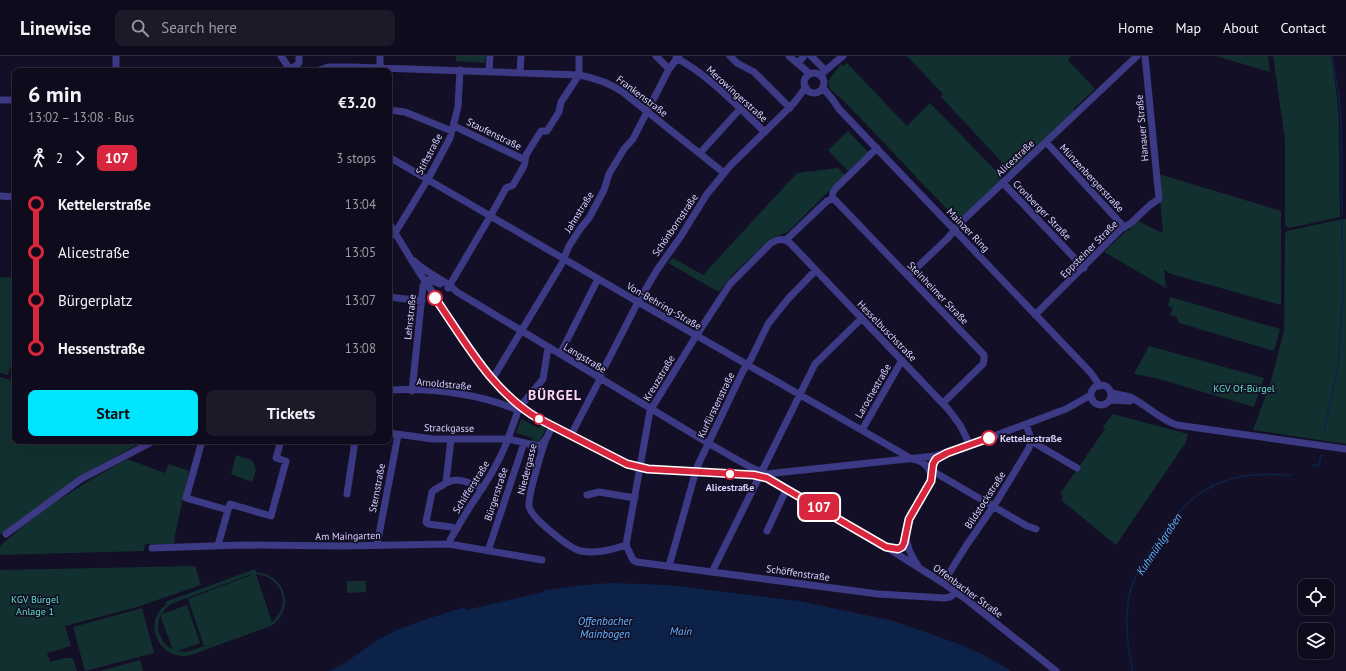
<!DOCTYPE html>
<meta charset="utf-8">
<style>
:root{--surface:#0e0b1c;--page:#1c1929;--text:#f1f3f6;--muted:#9b9ba3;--line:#2e2b3b;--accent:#00e5ff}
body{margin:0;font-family:"PT Sans",sans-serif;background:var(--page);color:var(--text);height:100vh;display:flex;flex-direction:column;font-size:15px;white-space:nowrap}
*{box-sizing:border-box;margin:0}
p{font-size:13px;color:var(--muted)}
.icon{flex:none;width:22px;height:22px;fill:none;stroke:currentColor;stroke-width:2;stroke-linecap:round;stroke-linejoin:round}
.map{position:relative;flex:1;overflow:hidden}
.drawer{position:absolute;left:12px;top:12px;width:380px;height:376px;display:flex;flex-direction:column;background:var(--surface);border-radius:8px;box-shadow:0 4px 16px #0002,0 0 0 1px var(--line)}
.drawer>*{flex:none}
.badge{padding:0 8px;border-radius:6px;font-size:14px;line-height:26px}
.tools{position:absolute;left:1298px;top:523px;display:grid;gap:8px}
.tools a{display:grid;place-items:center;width:36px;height:36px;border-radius:8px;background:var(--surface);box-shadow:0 4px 16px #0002,0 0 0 1px var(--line);font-size:20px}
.map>.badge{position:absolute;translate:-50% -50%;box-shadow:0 0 0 2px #fff}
.legs{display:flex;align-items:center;gap:6px;height:44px;padding:0 16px;font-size:13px}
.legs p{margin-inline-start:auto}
.summary{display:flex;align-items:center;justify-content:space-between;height:68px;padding:0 16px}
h1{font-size:22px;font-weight:700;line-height:30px}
.cta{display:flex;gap:8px;margin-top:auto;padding:8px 16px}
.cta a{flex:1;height:46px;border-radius:8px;background:var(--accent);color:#111;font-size:16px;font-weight:700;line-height:46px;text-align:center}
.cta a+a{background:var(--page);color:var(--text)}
ul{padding:0 16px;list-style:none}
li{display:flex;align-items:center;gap:14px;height:48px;font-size:15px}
li i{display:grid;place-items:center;width:6px;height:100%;margin:0 5px;background:currentColor}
li i::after{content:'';width:10px;height:10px;margin:-5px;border:3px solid;border-radius:50%;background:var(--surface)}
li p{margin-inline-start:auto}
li:first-child i{background:linear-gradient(#0000 50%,currentColor 0)}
li:last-child i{background:linear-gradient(currentColor 50%,#0000 0)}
header{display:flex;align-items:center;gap:24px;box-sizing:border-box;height:56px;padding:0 20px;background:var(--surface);border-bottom:1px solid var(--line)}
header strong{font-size:19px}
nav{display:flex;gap:22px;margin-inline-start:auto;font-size:14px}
.search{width:280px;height:36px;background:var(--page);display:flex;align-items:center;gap:10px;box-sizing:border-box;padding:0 14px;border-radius:8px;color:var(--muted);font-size:15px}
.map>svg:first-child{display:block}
.green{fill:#12302f;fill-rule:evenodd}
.water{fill:#0c2248}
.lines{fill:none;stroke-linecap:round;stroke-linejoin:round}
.stream{stroke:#0c2248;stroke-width:1.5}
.minor{stroke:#3d3a85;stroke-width:7}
.line-1-casing{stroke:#fff;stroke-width:9}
.line-1{stroke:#d7263d;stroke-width:6}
.stop-1-dot{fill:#fff;stroke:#d7263d;stroke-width:2}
.labels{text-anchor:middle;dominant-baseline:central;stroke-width:3.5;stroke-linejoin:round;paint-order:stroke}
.street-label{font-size:10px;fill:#d9d4ff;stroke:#130f26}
.park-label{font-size:10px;fill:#5fe0c0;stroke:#130f26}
.stop-label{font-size:10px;font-weight:bold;fill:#d9d4ff;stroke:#130f26;text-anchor:start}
.water-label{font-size:11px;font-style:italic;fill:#62b6ff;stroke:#130f26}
.district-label{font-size:14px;font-weight:bold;letter-spacing:1px;fill:#ffd6f0;stroke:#130f26}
</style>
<header>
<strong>Linewise</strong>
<div class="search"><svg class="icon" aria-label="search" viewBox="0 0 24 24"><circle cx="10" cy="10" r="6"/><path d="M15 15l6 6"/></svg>Search here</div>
<nav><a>Home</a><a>Map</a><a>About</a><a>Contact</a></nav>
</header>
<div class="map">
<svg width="1346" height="615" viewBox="0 0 1346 615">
<rect width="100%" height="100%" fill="#130f26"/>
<path class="green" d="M456 0H486L485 7 456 5Z
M907 0H1071L1068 4 1095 33 1073 53 1075 56 1011 116 941 41 943 38Z
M1216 0H1268L1270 16Z
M1273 0H1331L1337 40 1339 68 1340 161 1289 172 1285 170V84Z
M847 7 907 70 930 47 1004 123 958 165 845 46 830 33 828 25 841 8 843 10Z
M848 75 868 96 848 115 828 94Z
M838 112 845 119 788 176 772 182 767 186 732 219 719 236 668 207 673 202 703 219 797 117Z
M1162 119 1281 155V249L1171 218 1164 214 1166 232 1104 196 1127 174 1128 175 1138 165 1163 177 1158 120Z
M1346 163V388L1253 374 1271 325 1284 274 1285 177 1287 175 1337 164Z
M0 221 15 222V305H12L8 319 0 317Z
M1170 241 1280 273 1274 295 1179 267 1177 261 1170 259 1173 252 1168 250Z
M1149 290 1264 322 1254 351 1159 323 1134 318Z
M0 321 15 325V385H141L135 390 79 421 0 479Z
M1113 358 1188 378 1186 386 1116 489 1061 444 1063 440 1060 438 1105 373 1103 371Z
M521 363 539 372 541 369 546 372 540 384 536 386 532 385 533 382 516 377Z
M236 399 252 404 256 414 252 426 231 418Z
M127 403 165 417 169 408 189 415 175 479 174 488H145L144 495 0 499V490C38 455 82 428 127 403Z
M195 510 201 529 137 551 65 570 71 590 47 597 50 606 64 602H73L77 615H0V514Z
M255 513 256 516C286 519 296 553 271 570 251 577 230 585 210 592 202 595 192 600 184 600 170 600 158 590 155 576 153 566 157 555 166 549L165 546ZM254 518 188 543 204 590 271 567 193 594 187 596 177 595 200 587 187 549 162 558 161 562 173 594 164 587 158 575 159 562 166 552 171 548 249 519ZM256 518C282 521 292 548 272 566Z
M347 525H366V536L347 537Z
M142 552 154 597 85 615 73 571Z
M140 604 143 615H100Z"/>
<path class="water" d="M613 527 668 529 799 545 894 565 956 587 982 598 1011 615H329C347 608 362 593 378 584 405 568 437 560 465 551L466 554 544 536V534L594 528Z"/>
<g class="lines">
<path class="stream" d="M1332 0 1339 40 1341 68 1342 158
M1324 375 1338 310 1343 240 1342 165
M1313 409 1319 410 1321 399
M1133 615C1127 589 1124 562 1130 536 1138 507 1168 465 1190 445 1196 439 1206 434 1213 430 1237 417 1265 418 1291 419"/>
<path class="minor" d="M281 0 291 15
M656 0 669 13
M730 0 737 7 754 16 790 52
M789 0 810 18
M811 0 823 12
M676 2C709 19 738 51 765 76
M798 7 804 0
M290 14 299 7V0
M116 15V0
M317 15 328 11H351L579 19C596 22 610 27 624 37L724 117
M380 15V0
M489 15 490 0
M520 16 521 0
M804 27a10 10 0 1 1 20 0a10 10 0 1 1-20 0Z
M820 19 843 0
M823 32 833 44 839 53 1091 317 1100 330
M0 44H15
M389 54 405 56 452 75
M454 70 525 104
M1046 86 1124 171
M700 97 740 53
M389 101 638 246 912 403C924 405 932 412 931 425
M1003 127 1084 212
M0 140 15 141
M832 143 833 136 836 132 877 92
M389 167 417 213 475 300 502 334 526 355 552 370 627 408 648 413 753 419 763 421 773 424 886 491 943 527 967 544 1056 615
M389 181 395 177 428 123 450 82 458 51 460 14
M786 184 827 145 832 143 835 144 984 299V304L983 308 943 347
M414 205C427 218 445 223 457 236L708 387 750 411 766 418 935 400 970 389 1066 353 1091 339
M908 220 948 182 958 169 1137 0
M448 232 491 159 506 132 513 129 524 110 526 99 541 75H547L559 56 561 46 579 19V0
M389 241 422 245
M1035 259 1121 173 1131 167 1150 149 1159 143 1145 0
M548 292 543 323 519 352 508 383 538 390C546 387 549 377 552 370
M560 298 598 223
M493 322 561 209 569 190 580 173 589 162 604 134 609 118 624 93 633 83 669 13 679 0
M599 322 638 246 657 214 681 180 707 138 730 110 794 47 806 31
M1091 339a10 10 0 1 1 20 0a10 10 0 1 1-20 0Z
M389 334C433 332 478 338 518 354
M412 335 423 230 425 226 429 224 440 228
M1111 337C1117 338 1124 339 1130 341 1147 349 1159 363 1177 369L1346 393
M1110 344 1130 345
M862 374 902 304
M389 377 433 383H508C499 407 486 427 471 449 464 460 457 472 450 484L449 488
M571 379 600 323
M202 385 186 442 228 454 218 489
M545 385C541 399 528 437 529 450 530 461 570 493 581 495 597 498 612 494 626 489
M1031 385 1077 412
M929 413 1027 470 1036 473
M446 426 451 383
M347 438 355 385
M587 439 599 436 635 442
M228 454 230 448 271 460 286 405 276 402 281 385
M457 473 451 471 428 468 426 466 432 436C435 433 439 431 443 429 457 419 468 427 483 432
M767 475 787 432
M6 478 81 423 154 385
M377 489 398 379
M152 492 242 489 343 490 449 488 542 504
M889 492C898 494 903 492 906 482
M488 495 524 387
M669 510 697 411 743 315 751 303 768 268 788 243 815 215
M918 510C900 484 904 469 920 443 924 437 929 431 931 424 935 415 931 405 941 399
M712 516 815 308 861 263
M943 527 966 490 997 445 1029 392 1031 383 1026 368
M956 536 950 541 945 542 878 538 637 506 633 504 626 489 650 355 696 280 730 228 771 187C778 183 783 182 790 187L948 353 960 369 970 389"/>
</g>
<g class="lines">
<g class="line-1-casing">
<path id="line-1" d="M435 242C465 285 492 336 539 363L627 408 648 413 754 419 767 422 886 491 898 493 902 491 904 487 909 463 931 425 933 408 936 403 947 397 989 382"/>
</g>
<use href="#line-1" class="line-1"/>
</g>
<g class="stop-1-dot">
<circle cx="435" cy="242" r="7"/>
<circle cx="539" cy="363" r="5"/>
<circle cx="989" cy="382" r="7"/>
<circle cx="730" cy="418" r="5"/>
</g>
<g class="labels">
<g class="street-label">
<text transform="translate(737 38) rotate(42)">Merowingerstraße</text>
<text transform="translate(642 40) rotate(37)">Frankenstraße</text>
<text transform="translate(1142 72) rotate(-95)">Hanauer Straße</text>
<text transform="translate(494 78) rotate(26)">Staufenstraße</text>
<text transform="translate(429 98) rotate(-62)">Stiftstraße</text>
<text transform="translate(1015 102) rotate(-43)">Alicestraße</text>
<text transform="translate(1092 122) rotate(47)">Münzenbergerstraße</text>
<text transform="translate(1042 154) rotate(46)">Cronberger Straße</text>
<text transform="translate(579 156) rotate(-58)">Jahnstraße</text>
<text transform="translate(675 169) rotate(-56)">Schönbornstraße</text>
<text transform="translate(968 174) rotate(46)">Mainzer Ring</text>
<text transform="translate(1089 193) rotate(-45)">Eppsteiner Straße</text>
<text transform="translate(938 237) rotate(46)">Steinheimer Straße</text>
<text transform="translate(664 250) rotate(30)">Von-Behring-Straße</text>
<text transform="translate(410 261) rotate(-84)">Lehrstraße</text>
<text transform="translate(887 275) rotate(46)">Hesselbuschstraße</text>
<text transform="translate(585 302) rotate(31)">Langstraße</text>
<text transform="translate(659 322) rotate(-59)">Kreuzstraße</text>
<text transform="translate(444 328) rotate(5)">Arnoldstraße</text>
<text transform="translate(873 335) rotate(-60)">Larochestraße</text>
<text transform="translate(716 349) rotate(-64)">Kurfürstenstraße</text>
<text transform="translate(449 372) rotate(1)">Strackgasse</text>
<text transform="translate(527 413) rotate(-76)">Niedergasse</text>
<text transform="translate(471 431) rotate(-58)">Schifferstraße</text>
<text transform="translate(377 432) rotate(-79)">Sternstraße</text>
<text transform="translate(496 438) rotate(-72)">Bürgerstraße</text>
<text transform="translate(985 444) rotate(-57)">Bildstockstraße</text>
<text transform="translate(348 480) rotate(-1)">Am Maingarten</text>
<text transform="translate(798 517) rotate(8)">Schöffenstraße</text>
<text transform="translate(968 535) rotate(36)">Offenbacher Straße</text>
</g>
<g class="park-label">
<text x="1244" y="332">KGV Of-Bürgel</text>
<text x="35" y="543">KGV Bürgel<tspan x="35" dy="12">Anlage 1</tspan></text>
</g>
<g class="stop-label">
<text x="1000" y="382">Kettelerstraße</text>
<text x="730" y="431" text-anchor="middle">Alicestraße</text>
</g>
<g class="water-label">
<text transform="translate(1159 488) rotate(-56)">Kuhmühlgraben</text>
<text x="605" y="565">Offenbacher<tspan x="605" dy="13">Mainbogen</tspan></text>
<text transform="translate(681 575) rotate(1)">Main</text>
</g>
<g class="district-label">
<text x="555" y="339">BÜRGEL</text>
</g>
</g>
</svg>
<div class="tools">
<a><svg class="icon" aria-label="locate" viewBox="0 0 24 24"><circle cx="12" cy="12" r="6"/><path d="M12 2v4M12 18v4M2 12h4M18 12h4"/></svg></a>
<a><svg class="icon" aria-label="layers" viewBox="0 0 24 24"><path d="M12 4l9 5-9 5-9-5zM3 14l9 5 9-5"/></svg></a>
</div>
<b class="badge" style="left:819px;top:451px;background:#d7263d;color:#fff">107</b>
<section class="drawer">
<div class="summary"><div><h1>6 min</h1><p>13:02 – 13:08 · Bus</p></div><b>€3.20</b></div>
<div class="legs"><svg class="icon" aria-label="walk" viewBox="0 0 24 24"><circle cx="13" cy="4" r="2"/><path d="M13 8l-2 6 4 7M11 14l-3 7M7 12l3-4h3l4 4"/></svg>2<svg class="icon" aria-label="forward" viewBox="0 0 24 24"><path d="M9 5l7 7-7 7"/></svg><b class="badge" style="background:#d7263d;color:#fff">107</b><p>3 stops</p></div>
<ul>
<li><i style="color:#d7263d"></i><b>Kettelerstraße</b><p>13:04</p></li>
<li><i style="color:#d7263d"></i><span>Alicestraße</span><p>13:05</p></li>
<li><i style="color:#d7263d"></i><span>Bürgerplatz</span><p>13:07</p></li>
<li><i style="color:#d7263d"></i><b>Hessenstraße</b><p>13:08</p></li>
</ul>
<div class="cta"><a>Start</a><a>Tickets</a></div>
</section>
</div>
